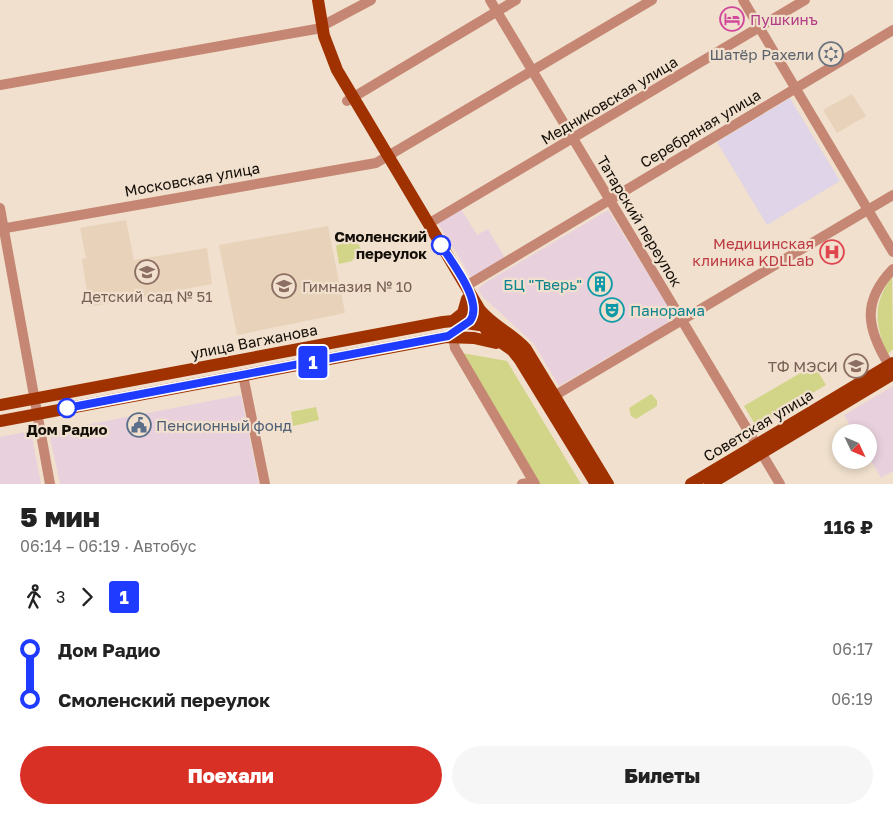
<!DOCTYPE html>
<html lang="ru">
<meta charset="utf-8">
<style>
:root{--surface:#fff;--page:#f6f6f6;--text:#222;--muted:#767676;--accent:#d93025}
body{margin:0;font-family:"Golos Text",sans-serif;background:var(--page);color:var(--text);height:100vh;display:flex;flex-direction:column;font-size:19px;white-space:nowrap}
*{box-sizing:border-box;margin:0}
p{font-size:16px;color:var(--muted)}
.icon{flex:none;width:28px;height:28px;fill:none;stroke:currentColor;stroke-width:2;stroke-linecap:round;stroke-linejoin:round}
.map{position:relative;height:484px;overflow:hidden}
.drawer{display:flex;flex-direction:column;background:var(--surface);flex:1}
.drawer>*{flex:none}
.badge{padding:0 10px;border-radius:4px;font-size:18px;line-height:32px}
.needle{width:32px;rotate:134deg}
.controls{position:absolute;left:832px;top:424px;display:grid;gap:10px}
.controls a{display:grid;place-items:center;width:45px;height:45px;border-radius:50%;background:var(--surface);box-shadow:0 2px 8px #0003;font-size:25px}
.map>.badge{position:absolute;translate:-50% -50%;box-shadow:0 0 0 2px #fff}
.legs{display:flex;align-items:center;gap:8px;height:55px;padding:0 20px;font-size:16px}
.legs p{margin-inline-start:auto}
.summary{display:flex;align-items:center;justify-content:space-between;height:85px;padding:0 20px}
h1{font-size:28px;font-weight:800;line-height:38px}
.action{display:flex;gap:10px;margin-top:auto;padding:10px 20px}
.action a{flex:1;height:58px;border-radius:30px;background:var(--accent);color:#fff;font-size:20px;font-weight:800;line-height:58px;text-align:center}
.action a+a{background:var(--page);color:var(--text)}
ul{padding:0 20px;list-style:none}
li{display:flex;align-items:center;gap:18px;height:50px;font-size:19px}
li i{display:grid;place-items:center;width:8px;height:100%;margin:0 6px;background:currentColor}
li i::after{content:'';width:12px;height:12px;margin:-6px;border:4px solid;border-radius:50%;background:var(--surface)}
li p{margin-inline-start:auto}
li:first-child i{background:linear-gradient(#0000 50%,currentColor 0)}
li:last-child i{background:linear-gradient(currentColor 50%,#0000 0)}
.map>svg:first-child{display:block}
.commercial{fill:#e8d1dd}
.built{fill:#e8d2ba}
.medical{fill:#dfd4e8}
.green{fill:#d2d588}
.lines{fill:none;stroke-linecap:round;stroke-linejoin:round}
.minor{stroke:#c58774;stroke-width:10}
.major{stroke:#a03101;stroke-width:12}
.line-1-casing{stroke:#fff;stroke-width:11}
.line-1{stroke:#1f3bff;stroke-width:8}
.stop-1-dot{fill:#fff;stroke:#1f3bff;stroke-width:2.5}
.labels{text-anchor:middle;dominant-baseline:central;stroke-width:4.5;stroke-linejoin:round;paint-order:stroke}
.hotel-label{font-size:15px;fill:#b23c85;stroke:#f0e0cd;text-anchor:start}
.worship-label{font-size:15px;fill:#5b616d;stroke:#f0e0cd;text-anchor:end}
.street-label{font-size:15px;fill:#140e08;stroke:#f0e0cd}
.stop-label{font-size:15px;font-weight:bold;fill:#140e08;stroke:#f0e0cd;text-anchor:end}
.health-label{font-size:15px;fill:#be3a42;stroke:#f0e0cd;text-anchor:end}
.culture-label{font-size:15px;fill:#0d838f;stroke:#f0e0cd;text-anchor:end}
.education-label{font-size:15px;fill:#785e54;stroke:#f0e0cd;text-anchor:start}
.service-label{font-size:15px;fill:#4e5e75;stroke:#f0e0cd;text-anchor:start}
</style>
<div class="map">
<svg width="893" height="484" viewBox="0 0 893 484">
<rect width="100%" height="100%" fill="#f0e0cd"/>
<path class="commercial" d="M461 209 477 235 488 229 505 258 472 279 438 223Z
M608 210 676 318 559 386 534 344 482 296 478 289 483 284Z
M893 386V471L881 478 869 457V432H854L844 415Z
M241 395 259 484H60L49 432Z
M31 431 41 484H0V437Z"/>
<path class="built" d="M852 94 866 116 837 133 823 110Z
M126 220 134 260 207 248 212 284 89 307 82 259 86 258 80 228Z
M328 226 345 313 237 335 219 245Z"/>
<path class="medical" d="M790 98 840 181 767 225 717 142Z"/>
<path class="green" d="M354 236 361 249 352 261 339 264 336 246Z
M892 276 893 349 887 355C875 322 872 306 892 276Z
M462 353 507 361 581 484H540Z
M814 365 826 385 756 426 744 406Z
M651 394 657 400V406L636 419 631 416 629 408Z
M316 407 319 420 293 426 291 412Z"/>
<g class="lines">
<path class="minor" d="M490 0 780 484
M743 0 893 252
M322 26 371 0
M0 85 316 29
M347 101 516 0
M0 208 50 484
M428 224 805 0
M0 229 376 163 652 0
M466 286 893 30
M453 336 455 348 535 484
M889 365C867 329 861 302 893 269
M243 375 265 484
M554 396 893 195
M522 484 534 482"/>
<path class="major" d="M318 0 324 36 337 70 480 310C493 326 513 334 526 349L608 484
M473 310 489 334 512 350 520 360 596 484
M453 321 463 313 467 299
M0 405 443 322 453 321 486 326
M0 421 446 337 474 338 496 343
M691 484 893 363
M710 484 893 374"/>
</g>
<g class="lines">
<g class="line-1-casing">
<path id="line-1" d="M67 408 448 336 470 321C484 302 452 263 441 245"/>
</g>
<use href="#line-1" class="line-1"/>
</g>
<defs>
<g id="hotel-ring" transform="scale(1.25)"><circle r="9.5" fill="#f0e0cd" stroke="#d1479c" stroke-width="1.5"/><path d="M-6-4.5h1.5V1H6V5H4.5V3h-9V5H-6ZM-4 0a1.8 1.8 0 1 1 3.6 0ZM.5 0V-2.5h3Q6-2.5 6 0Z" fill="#d1479c"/></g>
<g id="synagogue-ring" transform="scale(1.25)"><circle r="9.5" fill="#f0e0cd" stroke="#6b7280" stroke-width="1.5"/><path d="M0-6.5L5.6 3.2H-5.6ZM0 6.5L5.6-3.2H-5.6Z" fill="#6b7280"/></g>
<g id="hospital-ring" transform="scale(1.25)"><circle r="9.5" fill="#f0e0cd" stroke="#e0444e" stroke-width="1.5"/><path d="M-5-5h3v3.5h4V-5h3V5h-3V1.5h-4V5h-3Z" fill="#e0444e"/></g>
<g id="school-ring" transform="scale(1.25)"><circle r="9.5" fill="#f0e0cd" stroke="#8d6e63" stroke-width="1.5"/><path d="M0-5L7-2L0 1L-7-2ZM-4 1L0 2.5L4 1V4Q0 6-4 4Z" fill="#8d6e63"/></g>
<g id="building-ring" transform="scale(1.25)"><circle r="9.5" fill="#f0e0cd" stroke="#0f9aa8" stroke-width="1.5"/><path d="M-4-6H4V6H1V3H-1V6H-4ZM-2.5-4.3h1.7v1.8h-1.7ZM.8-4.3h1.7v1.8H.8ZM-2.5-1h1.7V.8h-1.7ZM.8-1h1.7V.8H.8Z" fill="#0f9aa8"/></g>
<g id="theatre-ring" transform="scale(1.25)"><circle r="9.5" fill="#f0e0cd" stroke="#0f9aa8" stroke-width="1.5"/><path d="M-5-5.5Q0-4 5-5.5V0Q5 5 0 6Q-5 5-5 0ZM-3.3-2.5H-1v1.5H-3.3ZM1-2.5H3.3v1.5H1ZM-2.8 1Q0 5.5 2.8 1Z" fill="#0f9aa8"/></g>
<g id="university-ring" transform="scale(1.25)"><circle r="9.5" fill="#f0e0cd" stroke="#8d6e63" stroke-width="1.5"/><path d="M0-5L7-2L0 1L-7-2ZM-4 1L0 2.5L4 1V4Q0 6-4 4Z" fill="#8d6e63"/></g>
<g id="civic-ring" transform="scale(1.25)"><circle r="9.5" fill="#f0e0cd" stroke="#5c6f8a" stroke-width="1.5"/><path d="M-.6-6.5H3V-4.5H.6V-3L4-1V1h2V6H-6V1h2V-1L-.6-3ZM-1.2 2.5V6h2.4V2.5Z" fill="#5c6f8a"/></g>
</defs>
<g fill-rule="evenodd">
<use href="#hotel-ring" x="732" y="19"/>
<use href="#synagogue-ring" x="831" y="54"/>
<use href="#hospital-ring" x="832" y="252"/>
<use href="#school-ring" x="147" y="272"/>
<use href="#building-ring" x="600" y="284"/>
<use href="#school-ring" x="284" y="286"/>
<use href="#theatre-ring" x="612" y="310"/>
<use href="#university-ring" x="856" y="366"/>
<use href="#civic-ring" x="139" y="425"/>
</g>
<g class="stop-1-dot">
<circle cx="441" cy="245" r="9"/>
<circle cx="67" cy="408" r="9"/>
</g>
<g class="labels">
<g class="hotel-label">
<text x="750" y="19">Пушкинъ</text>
</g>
<g class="worship-label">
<text x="814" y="54">Шатёр Рахели</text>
</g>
<g class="street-label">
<text transform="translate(609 100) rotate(-31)">Медниковская улица</text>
<text transform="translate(700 128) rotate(-31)">Серебряная улица</text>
<text transform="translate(192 179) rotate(-10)">Московская улица</text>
<text transform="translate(640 221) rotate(59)">Татарский переулок</text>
<text transform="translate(254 341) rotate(-11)">улица Вагжанова</text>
<text transform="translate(758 425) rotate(-31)">Советская улица</text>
</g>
<g class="stop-label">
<text x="427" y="236">Смоленский<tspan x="427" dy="17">переулок</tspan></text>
<text x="67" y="429" text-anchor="middle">Дом Радио</text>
</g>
<g class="health-label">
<text x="814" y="243">Медицинская<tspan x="814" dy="17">клиника KDLLab</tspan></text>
</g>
<g class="culture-label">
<text x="582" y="284">БЦ "Тверь"</text>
<text x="630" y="310" text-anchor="start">Панорама</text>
</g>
<g class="education-label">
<text x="302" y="286">Гимназия № 10</text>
<text x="147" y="296" text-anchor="middle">Детский сад № 51</text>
<text x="838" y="366" text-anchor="end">ТФ МЭСИ</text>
</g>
<g class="service-label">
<text x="156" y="425">Пенсионный фонд</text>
</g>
</g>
</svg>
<div class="controls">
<a><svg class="needle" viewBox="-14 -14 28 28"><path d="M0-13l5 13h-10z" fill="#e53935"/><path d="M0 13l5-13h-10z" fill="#767676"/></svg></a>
</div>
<b class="badge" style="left:313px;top:362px;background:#1f3bff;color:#fff">1</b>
</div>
<section class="drawer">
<div class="summary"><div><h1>5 мин</h1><p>06:14 – 06:19 · Автобус</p></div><b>116 ₽</b></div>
<div class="legs"><svg class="icon" aria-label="walk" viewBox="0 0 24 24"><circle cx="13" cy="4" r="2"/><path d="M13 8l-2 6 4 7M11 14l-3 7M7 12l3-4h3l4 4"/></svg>3<svg class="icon" aria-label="forward" viewBox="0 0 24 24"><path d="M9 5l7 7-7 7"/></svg><b class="badge" style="background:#1f3bff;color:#fff">1</b></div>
<ul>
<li><i style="color:#1f3bff"></i><b>Дом Радио</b><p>06:17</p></li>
<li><i style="color:#1f3bff"></i><b>Смоленский переулок</b><p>06:19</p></li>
</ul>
<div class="action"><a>Поехали</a><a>Билеты</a></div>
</section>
